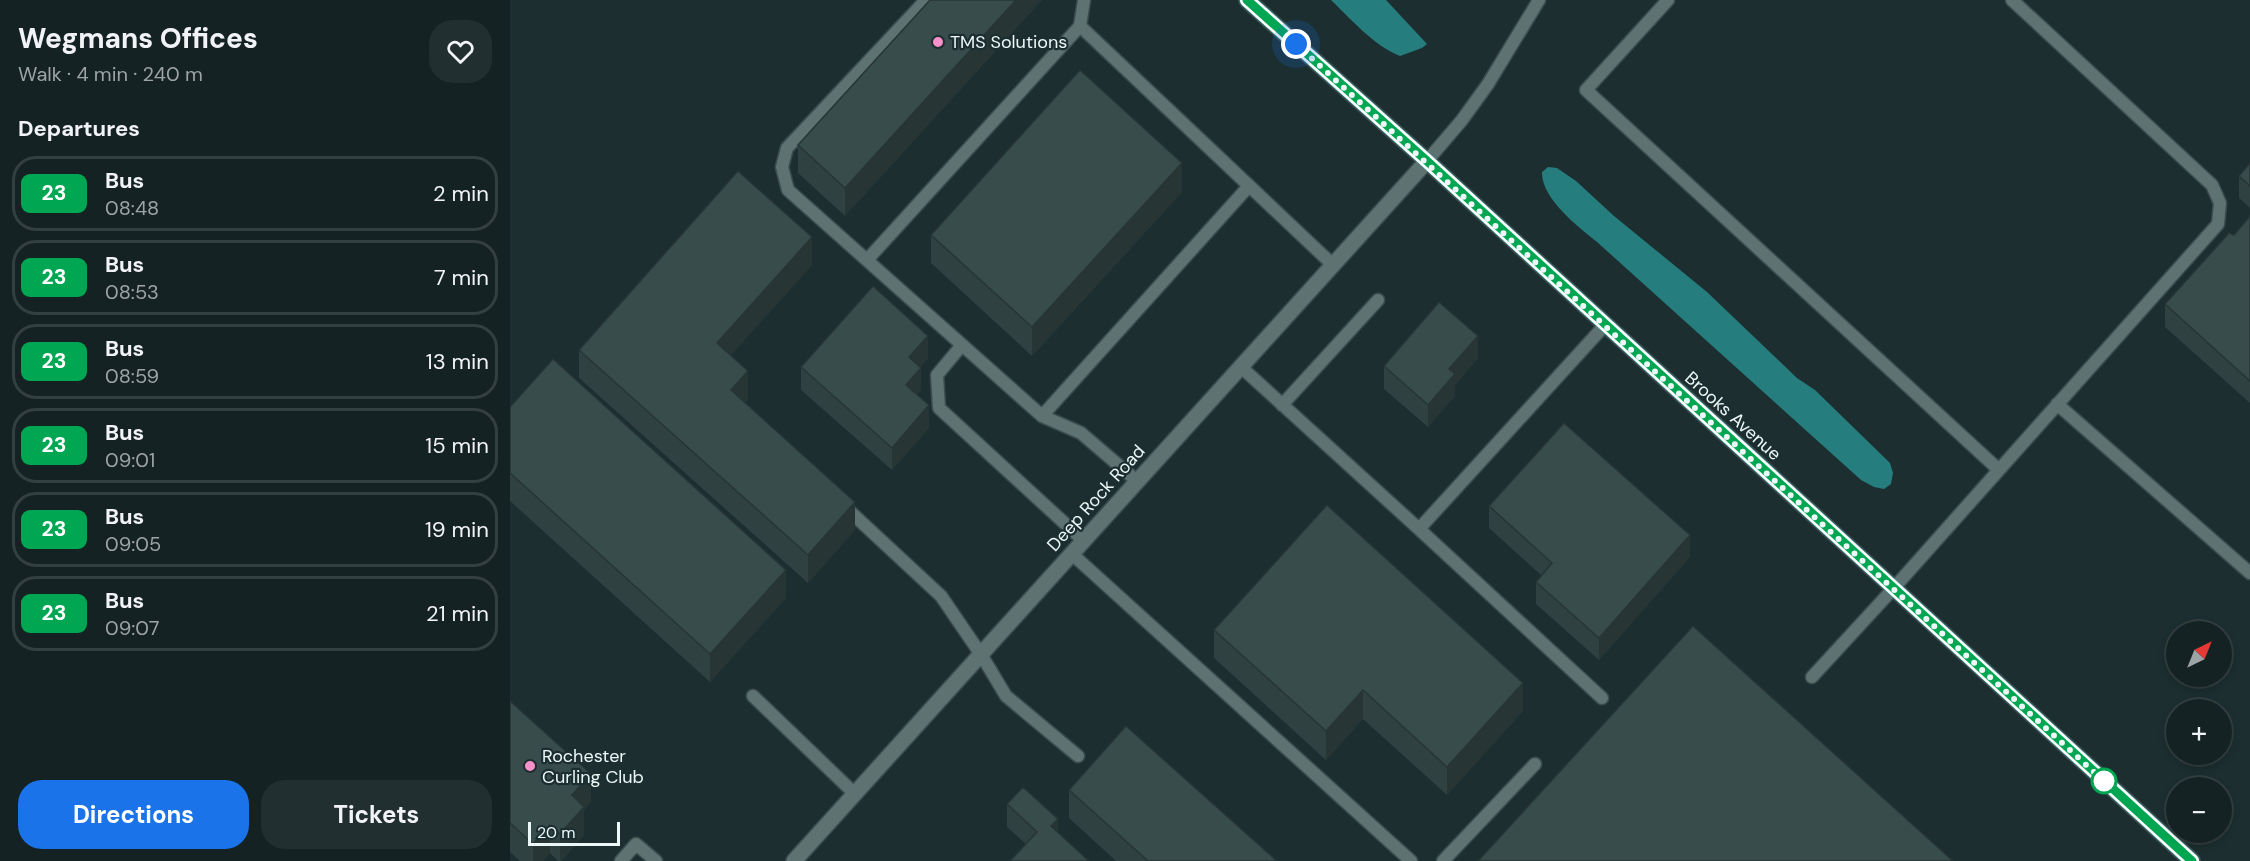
<!DOCTYPE html>
<meta charset="utf-8">
<style>
:root{--surface:#152223;--page:#222f30;--text:#f1f3f6;--muted:#9da4a6;--line:#343f41;--accent:#1a73e8}
body{margin:0;font-family:"DM Sans",sans-serif;background:var(--page);color:var(--text);height:100vh;display:flex;flex-direction:column;font-size:22px;white-space:nowrap}
*{box-sizing:border-box;margin:0}
p{font-size:20px;color:var(--muted)}
.icon{flex:none;width:33px;height:33px;fill:none;stroke:currentColor;stroke-width:2;stroke-linecap:round;stroke-linejoin:round}
.map{position:relative;flex:1;overflow:hidden}
.drawer{display:flex;flex-direction:column;background:var(--surface);width:510px}
.drawer>*{flex:none}
.badge{padding:0 12px;border-radius:9px;font-size:21px;line-height:39px}
.needle{width:39px;rotate:43deg}
.fabs{position:absolute;left:1656px;top:621px;display:grid;gap:12px}
.fabs a{display:grid;place-items:center;width:66px;height:66px;border-radius:50%;background:var(--surface);box-shadow:0 3px 9px #0003,0 0 0 2px var(--line);font-size:30px}
.scale{position:absolute;left:18px;bottom:15px;width:92px;box-sizing:border-box;padding-left:6px;border:3px solid #ecf7f7;border-top:0;font-size:16px;line-height:21px;white-space:nowrap;color:#ecf7f7;-webkit-text-stroke:4px #1c2e2f;paint-order:stroke}
.you{position:absolute;width:30px;height:30px;margin:-15px;border:4px solid #fff;border-radius:50%;background:#1a73e8;box-shadow:0 0 0 9px #1a73e833}
.map>.badge{position:absolute;translate:-50% -50%;box-shadow:0 0 0 3px #fff}
h2{padding:0 18px;font-size:22px;line-height:54px}
.round{display:grid;place-items:center;flex:none;width:63px;height:63px;border-radius:24px;background:var(--page)}
.summary{display:flex;align-items:center;justify-content:space-between;height:102px;padding:0 18px}
h1{font-size:28px;font-weight:700;line-height:45px}
.action{display:flex;gap:12px;margin-top:auto;padding:12px 18px}
.action a{flex:1;height:69px;border-radius:24px;background:var(--accent);color:#fff;font-size:24px;font-weight:700;line-height:69px;text-align:center}
.action a+a{background:var(--page);color:var(--text)}
ul{padding:0;list-style:none}
li{display:flex;align-items:center;gap:18px;height:75px;margin:0 12px 9px;padding:0 6px;border:3px solid var(--line);border-radius:24px}
li div{flex:1}
li b{display:block;font-size:22px}
li em{font-style:normal}
li .badge{min-width:66px;font-weight:700;text-align:center}
main{display:flex;flex:1;min-height:0}
.map>svg:first-child{display:block}
.water{fill:#267d7e}
.lines{fill:none;stroke-linecap:round;stroke-linejoin:round}
.service-casing{stroke:#3c4c4d;stroke-width:15}
.minor-casing{stroke:#3c4c4d;stroke-width:18}
.primary-casing{stroke:#3c4c4d;stroke-width:18}
.service{stroke:#5e7272;stroke-width:12}
.minor{stroke:#5e7272;stroke-width:15}
.primary{stroke:#4badaf;stroke-width:15}
.wall{fill:#304141}
.shaded-wall{fill:#273535}
.building{fill:#384c4c;stroke:#273535;stroke-width:1.5}
.line-casing{stroke:#fff;stroke-width:14}
.line{stroke:#00a651;stroke-width:9}
.walk{stroke:#ecf7f7;stroke-width:6;stroke-dasharray:0 10.8}
.poi-dot{fill:#f990ca;stroke:#1c2e2f;stroke-width:2}
.stop-dot{fill:#fff;stroke:#00a651;stroke-width:3}
.labels{text-anchor:middle;dominant-baseline:central;stroke-width:4.5;stroke-linejoin:round;paint-order:stroke}
.poi-label{font-size:18px;fill:#ecf7f7;stroke:#1c2e2f;text-anchor:start}
.street-label{font-size:18px;fill:#ecf7f7;stroke:#1c2e2f}
</style>
<main>
<section class="drawer">
<div class="summary"><div><h1>Wegmans Offices</h1><p>Walk · 4 min · 240 m</p></div><a class="round"><svg class="icon" aria-label="heart" viewBox="0 0 24 24"><path d="M12 20l-8-8c-3-5 5-10 8-4 3-6 11-1 8 4z"/></svg></a></div>
<h2>Departures</h2>
<ul>
<li><span class="badge" style="background:#00a651;color:#fff">23</span><div><b>Bus</b><p>08:48</p></div><em>2 min</em></li>
<li><span class="badge" style="background:#00a651;color:#fff">23</span><div><b>Bus</b><p>08:53</p></div><em>7 min</em></li>
<li><span class="badge" style="background:#00a651;color:#fff">23</span><div><b>Bus</b><p>08:59</p></div><em>13 min</em></li>
<li><span class="badge" style="background:#00a651;color:#fff">23</span><div><b>Bus</b><p>09:01</p></div><em>15 min</em></li>
<li><span class="badge" style="background:#00a651;color:#fff">23</span><div><b>Bus</b><p>09:05</p></div><em>19 min</em></li>
<li><span class="badge" style="background:#00a651;color:#fff">23</span><div><b>Bus</b><p>09:07</p></div><em>21 min</em></li>
</ul>
<div class="action"><a>Directions</a><a>Tickets</a></div>
</section>
<div class="map">
<svg width="1740" height="861" viewBox="0 0 1740 861">
<rect width="100%" height="100%" fill="#1c2e2f"/>
<path class="water" d="M821 0H876L917 44 912 48 890 56C863 45 842 20 821 0Z
M1038 167 1047 168 1066 181 1104 216 1197 292 1287 378 1305 390 1380 463 1383 473 1381 484 1374 489 1364 487 1351 480 1087 242C1068 227 1031 198 1032 172Z"/>
<g class="lines">
<g class="service-casing">
<path id="service" d="M416 0 277 148 272 167 278 190 532 416 571 433 627 481
M574 0 570 26 823 265
M1158 0 1076 90 1489 470
M917 161 952 120 978 84 1029 0
M357 260 570 26
M452 345 427 375 429 408 574 541
M731 367 909 529
M1547 404 1740 573
M772 405 868 300
M532 416 739 186
M333 505 431 596 472 656 496 696 568 756
M562 554 901 861
M1302 677 1383 589 1708 224 1710 203 1702 185 1502 0
M243 696 345 794
M1092 698 909 529 1095 325
M111 861 126 844 146 861
M933 861 1025 764"/>
</g>
<g class="minor-casing">
<path id="minor" d="M284 861 917 161"/>
</g>
<g class="primary-casing">
<path id="primary" d="M737 0 917 161 1682 861"/>
</g>
<use href="#service" class="service"/>
<use href="#minor" class="minor"/>
<use href="#primary" class="primary"/>
</g>
<path class="wall" d="M420 0H532L335 216 288 173V145Z
M1740 163V208L1729 198V176Z
M672 192 522 356 421 263V235Z
M1740 216V403L1655 327V304L1724 235Z
M302 265 221 355 238 399 235 403 345 530 298 583 69 378V350Z
M418 358 410 367 411 390 407 395 419 428 382 470 291 390V367Z
M968 358 945 385V396L918 427 874 389V366Z
M0 407 276 598 200 682 0 501Z
M979 506 1180 557 1089 660 1026 604V582L1031 575 979 528Z
M704 630 1013 711 937 795 853 719 816 760 704 658Z
M0 701 81 802 74 810V835L51 861H48L40 853 33 861H10L0 852Z
M559 790 767 861H606L559 818Z
M497 804 548 833 516 844 497 827Z"/>
<path class="shaded-wall" d="M506 0H532L335 216V188Z
M672 163V192L522 356V327Z
M302 237V265L207 371V343Z
M418 336V358L399 379V357Z
M968 336V358L945 385V396L918 427V405L939 369Z
M411 368V390L396 407V385Z
M238 371V399L221 419V390Z
M419 405V428L382 470V448Z
M345 502V530L298 583V555Z
M1180 535V557L1089 660V638Z
M276 570V598L200 682V654Z
M1013 683V711L937 795V767Z
M853 690V719L816 760V731Z
M81 774V802L74 810V835L50 861V834L62 795Z
M548 819V841L541 826Z
M40 825V853L33 861H23V844Z"/>
<path class="building" d="M420 0H506L335 188 288 145Z
M570 70 672 163 522 327 421 235Z
M1740 163V186L1729 176Z
M228 171 302 237 207 343 238 371 221 390 345 502 298 555 69 350Z
M1740 216V381L1655 304 1719 233 1724 235Z
M363 286 418 336 399 357 411 368 396 385 419 405 382 448 291 367Z
M929 302 968 336 939 369 945 374 918 405 874 366Z
M43 359 276 570 200 654 0 473V407Z
M1054 423 1180 535 1089 638 1026 582 1042 563 979 506Z
M817 505 1013 683 937 767 853 690 816 731 704 630Z
M1183 626 1443 861H968Z
M0 701 81 774 62 795 74 807 50 834 40 825 23 844 0 823Z
M616 726 767 861H638L559 790Z
M513 787 548 819 541 826 579 861H500L527 832 497 804Z"/>
<g class="lines">
<g class="line-casing">
<path id="line" d="M737 0 917 161 1682 861"/>
</g>
<use href="#line" class="line"/>
<path class="walk" d="M786 44 1596 783 1594 781"/>
</g>
<g class="poi-dot">
<circle cx="428" cy="42" r="6"/>
<circle cx="20" cy="766" r="6"/>
</g>
<circle class="stop-dot" cx="1594" cy="781" r="12"/>
<g class="labels">
<g class="poi-label">
<text x="440" y="42">TMS Solutions</text>
<text x="32" y="756">Rochester<tspan x="32" dy="21">Curling Club</tspan></text>
</g>
<g class="street-label">
<text transform="translate(1223 416) rotate(42)">Brooks Avenue</text>
<text transform="translate(586 498) rotate(-48)">Deep Rock Road</text>
</g>
</g>
</svg>
<div class="fabs">
<a><svg class="needle" viewBox="-14 -14 28 28"><path d="M0-13l5 13h-10z" fill="#e53935"/><path d="M0 13l5-13h-10z" fill="#9da4a6"/></svg></a>
<a>+</a>
<a>−</a>
</div>
<div class="scale">20 m</div>
<div class="you" style="left:786px;top:44px"></div>
</div>
</main>
